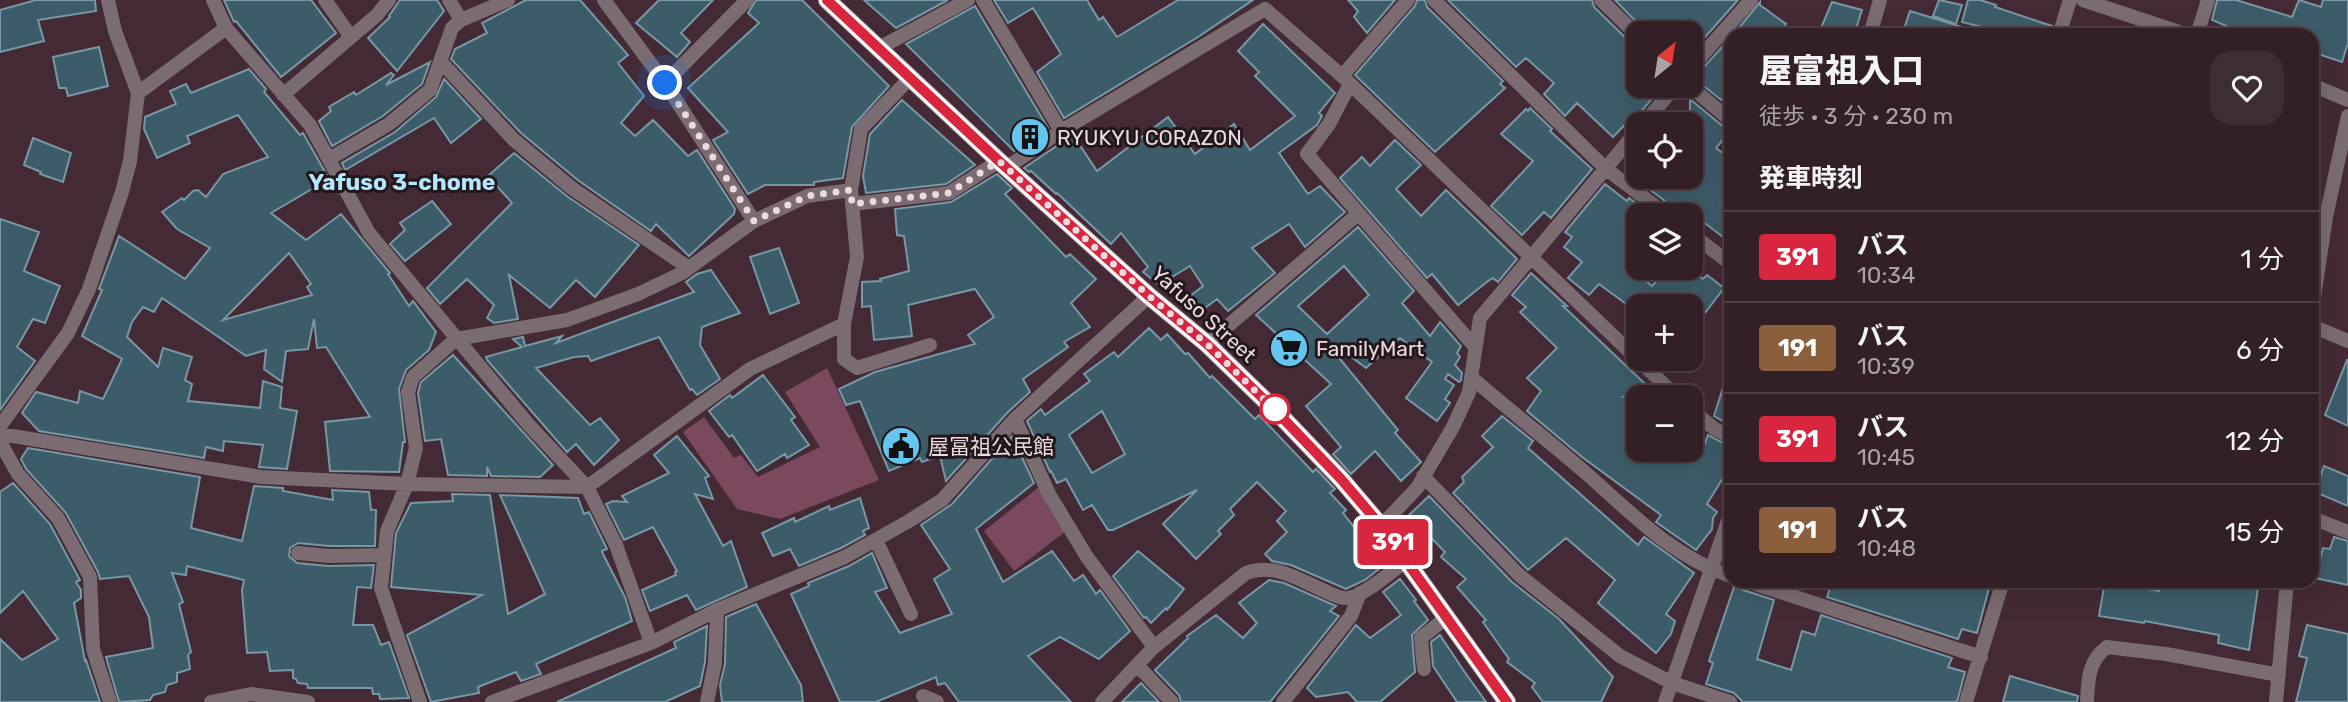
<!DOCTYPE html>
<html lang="ja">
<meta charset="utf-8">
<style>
:root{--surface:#332027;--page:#3e2d33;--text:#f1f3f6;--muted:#a9a3a7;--line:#4e3e44}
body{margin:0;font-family:Rubik,"Noto Sans JP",sans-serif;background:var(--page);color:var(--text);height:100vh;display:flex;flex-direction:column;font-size:26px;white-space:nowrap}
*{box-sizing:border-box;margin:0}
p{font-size:23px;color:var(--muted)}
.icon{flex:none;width:38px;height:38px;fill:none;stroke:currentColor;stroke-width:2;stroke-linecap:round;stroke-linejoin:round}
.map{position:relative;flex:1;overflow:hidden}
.details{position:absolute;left:1724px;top:28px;width:595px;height:560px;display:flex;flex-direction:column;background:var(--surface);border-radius:21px;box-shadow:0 7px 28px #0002,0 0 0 2px var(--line)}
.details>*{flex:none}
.badge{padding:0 14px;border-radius:5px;font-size:24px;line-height:46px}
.needle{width:46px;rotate:30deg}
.fabs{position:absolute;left:1626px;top:21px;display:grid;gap:14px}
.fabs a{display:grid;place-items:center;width:77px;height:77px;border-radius:14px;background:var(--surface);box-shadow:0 7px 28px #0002,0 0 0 2px var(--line);font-size:35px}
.you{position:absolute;width:35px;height:35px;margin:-18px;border:5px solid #fff;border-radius:50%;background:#1a73e8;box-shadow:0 0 0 10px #1a73e833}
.map>.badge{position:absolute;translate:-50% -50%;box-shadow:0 0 0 4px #fff}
h2{padding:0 35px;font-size:26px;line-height:63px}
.round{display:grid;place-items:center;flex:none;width:74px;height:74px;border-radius:21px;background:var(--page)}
.headline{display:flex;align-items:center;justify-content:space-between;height:119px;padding:0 35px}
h1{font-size:33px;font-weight:800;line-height:52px}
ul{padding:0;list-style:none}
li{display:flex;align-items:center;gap:21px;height:91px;padding:0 35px;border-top:2px solid var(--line)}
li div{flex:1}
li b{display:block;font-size:26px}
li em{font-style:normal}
li .badge{min-width:77px;font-weight:700;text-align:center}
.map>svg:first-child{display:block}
.green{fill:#7b495e}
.building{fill:#3d5c69;stroke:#7898a6;stroke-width:2;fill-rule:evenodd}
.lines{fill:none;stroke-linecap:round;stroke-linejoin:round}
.minor{stroke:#7a6c71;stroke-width:14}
.tertiary{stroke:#7a6c71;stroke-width:14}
.primary{stroke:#c0a4ae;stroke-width:18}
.line-casing{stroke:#fff;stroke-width:16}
.line{stroke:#d7263d;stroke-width:10}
.walk{stroke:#ebdae0;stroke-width:7;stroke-dasharray:0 12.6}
.stop-dot{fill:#fff;stroke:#d7263d;stroke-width:3.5}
.labels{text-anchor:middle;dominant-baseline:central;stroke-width:6;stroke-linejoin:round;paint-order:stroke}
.poi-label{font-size:21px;fill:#ebdae0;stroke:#22171b;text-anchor:start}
.street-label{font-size:21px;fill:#ebdae0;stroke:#22171b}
.neighbourhood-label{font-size:23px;font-weight:bold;fill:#b4e6fd;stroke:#22171b}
</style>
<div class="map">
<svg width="2348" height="702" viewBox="0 0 2348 702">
<rect width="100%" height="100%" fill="#442a34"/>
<path class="green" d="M827 368 879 480 780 519 737 509 683 432 704 417 734 458 741 455 758 477 820 447 785 392Z
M1039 487 1066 531 1014 571 984 531Z"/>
<path class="building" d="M36 0H95L96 11 38 20 44 41 0 52V10Z
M224 0H311L336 33 281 77 236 21 234 22Z
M400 0H437L444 11 397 71 368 38 390 17 389 16Z
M526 0H580L628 55 618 63 644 96 621 123 635 136 653 120 688 156 697 150 735 209 734 214 689 256 656 224 651 231 579 181 521 133 451 59 455 49 487 33 482 23Z
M659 0H713L681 33 690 42 677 57 636 23Z
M756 0H802L889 86 852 127 843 178 814 182V185H765L748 194 713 140 728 132 688 88 759 23 748 13Z
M864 0H948L896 28Z
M994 0H1087L1099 20 1103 17 1117 37 1178 0H1253L1198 37 1064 118 1037 72 1061 54 1033 8 1008 23Z
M1348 0H1395L1367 33 1354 17 1358 11Z
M1417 0H1425L1427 7 1503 81 1500 84 1505 88 1435 152 1355 75 1415 6Z
M1448 0H1592L1594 7 1631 43 1638 45V86H1663L1639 114 1637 112 1613 137 1577 103 1565 116 1544 94 1554 83 1526 58 1516 67Z
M1615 0H1738L1690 54V33H1647Z
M1939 0 1962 5 1956 24 1933 16Z
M1968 0H1980L1996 5 1995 7 2052 26 2050 35H2012L1962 22Z
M2217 0H2236L2292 17 2299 0 2321 7 2323 0H2348V43L2342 62 2312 52V35H2247L2212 20Z
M1760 2V5L1786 24 1778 35H1733Z
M1832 2 1862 10 1854 35H1818Z
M975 6 1048 128 1014 151 906 44Z
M1910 11 1972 30V35H1902Z
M1263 24 1335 93 1319 113 1322 116 1317 125 1279 153 1308 194 1320 186 1345 212 1305 247 1289 224 1252 248 1275 273 1228 311 1217 299 1205 308 1189 297 1203 286 1190 266 1159 285 1143 272 1148 267 1121 233 1111 244 1057 193 1056 194 1031 171 1029 172 1024 168 1073 135 1097 171 1168 117 1195 154 1234 124 1250 150 1295 116 1255 76 1259 72 1238 51Z
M1731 37V90L1721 100 1694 78Z
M99 47 108 86 68 96 66 88H59L53 57Z
M430 62 422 84 383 116 332 146 319 121 331 111 329 107 354 92 356 95 391 73 394 75 386 85Z
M249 69 266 89 264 92 300 135 303 133 329 179 271 213 306 240 341 214 390 273 388 274 409 306 413 301 436 332 429 350 406 370 399 389 405 442H403L399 472 330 471 325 422 370 417 326 347 317 348 314 319 308 349 286 351 282 382 264 369 266 350 246 356 162 298 154 312 143 307 132 322 127 337 158 367 163 348 192 357 185 380 192 384 188 401 260 408 263 381 282 387 280 408 297 411 287 469 259 467 263 445 224 441 223 451 206 447 204 458 39 431 22 413 36 392 78 403 80 391 103 399 122 359 82 336 102 290 99 289 119 236 185 279 210 248 177 229 162 212 182 198 184 200 193 191 198 190 206 197 223 174 268 157 238 115 187 136 190 143 157 158 144 129 145 117 176 104 170 91 186 84 191 93ZM289 253 311 284 307 287 312 295 223 320Z
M444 79 481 119 451 143 434 118 345 170 342 163 395 132 436 97Z
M1690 99 1725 128 1731 130 1716 148 1731 159V243L1694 215H1677L1673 207 1641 183 1646 177H1690Z
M902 100 975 165 946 184 866 193 863 176 870 134Z
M1530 108 1552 129 1550 131 1592 169 1551 218 1544 212 1522 235 1491 206 1533 161 1501 134 1526 109 1528 111Z
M33 138 71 153 63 182 40 174 41 172 24 165Z
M1395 140 1421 165 1396 189 1421 216 1446 190 1517 259 1498 282 1493 278 1488 281 1458 305 1432 274 1427 278 1340 178 1362 157 1370 166Z
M514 153 568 197 639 245 595 297 576 280 550 308 509 275 518 319 494 323 487 318 494 305 467 279 440 304 427 288 512 203 488 176Z
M997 174 1012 188 1005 194 1066 257 1070 254 1096 279 1071 303 1090 327 1064 342 1068 347 1023 379 1030 392 1008 412 946 481 940 456 922 462 920 458 889 471 860 401 846 405 839 389 875 372 975 344 968 335 994 317 975 289 908 305 912 336 874 340 871 306 862 307V282L881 281 880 279 909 271 904 236 897 235 895 209 951 202Z
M1605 184 1627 201 1629 198 1651 215H1638V242L1625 263 1652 286 1668 268H1689L1703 279 1707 275 1724 288 1698 322 1690 316V306H1629L1599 284 1589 295 1568 278 1582 262 1564 247 1572 237 1565 232Z
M432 201 451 224 405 261 390 244 405 230 400 223Z
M0 219 39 232 24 271 60 286 45 323 33 319 17 347 35 361 0 410Z
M1358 227 1414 291 1402 303 1430 336 1440 322 1461 346 1457 353 1460 357 1455 365 1462 373 1461 380 1459 382 1448 374 1445 379 1454 385 1445 399 1450 403 1437 421 1406 398 1432 362 1400 338 1366 368 1334 344 1331 348 1398 430 1395 433 1421 462 1401 481 1375 451 1351 474 1333 454 1341 447 1306 406 1331 384 1256 315ZM1344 266 1369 295 1327 334 1298 306Z
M779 248 799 303 770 314 750 257Z
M711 270 740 313 702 327 700 345 720 379 697 395 692 389 690 390 659 337 591 361 588 356 574 357 536 368 590 425 600 418 619 440 594 465 576 444 567 452 487 360 486 357 522 347 513 339 523 337 525 346 562 336 556 343 694 292 686 282 697 274Z
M1531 273 1567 306H1563L1659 397H1624L1638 405V450H1690L1697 435 1705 443 1708 435 1731 447V465L1707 504 1717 512 1713 518 1712 529 1696 550 1656 522 1661 515 1582 457 1527 411 1541 391 1527 378 1557 348 1520 312 1526 307 1512 295Z
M1149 328 1161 340 1167 334 1185 354 1188 353 1210 378 1212 376 1255 419 1259 415 1313 472 1316 469 1335 489 1330 493 1346 510 1343 513 1384 565 1365 580 1346 589 1291 565 1272 561 1265 554 1287 532 1277 521 1286 511 1257 482 1230 509 1234 515 1218 531 1221 534 1196 559 1163 524 1197 490 1113 530H1108L1092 505 1083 510 1066 479 1057 483 1051 471 1050 472 1027 421 1041 409 1045 415 1090 381 1084 374 1114 352 1118 357ZM1102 411 1125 454 1092 473 1069 435Z
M453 355 553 465 540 477 491 476 487 467V476L448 475 441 439 425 441 418 393 421 382Z
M2347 360H2348V426L2325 415Z
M763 375 795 417 791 420 809 445 787 458 785 454 757 471 732 435 729 437 709 411 730 395 732 398Z
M1727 375 1731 376V426L1714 416Z
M1502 416 1533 441 1528 448 1638 545 1644 537 1694 573 1666 614 1675 621 1671 634 1656 653 1598 603 1615 580 1566 538 1528 570 1453 493 1464 482 1462 477 1493 447 1482 436Z
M677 436 709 476 705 478 713 499 695 494 723 546 731 541 747 587 696 610 687 595 650 611 642 590 676 575 675 572 677 571 653 527 624 540 606 504 613 501 627 502 622 496 669 473 654 455Z
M1012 436 1034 483 976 529 1003 582 1052 551 1074 581 1083 575 1096 594 1100 590 1130 631 1099 659 1060 637 1028 656 1071 702H959L945 683 938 685 936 677 876 702H840L791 594 809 586 808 583 849 566 872 553 887 588 875 592 900 633 952 614 934 579 950 569 921 525 952 504Z
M28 448 200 477 191 528 242 541 254 486 283 488V491L333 500 332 490 369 492 371 510H376L375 546H329L298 543 290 548 289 556 297 563 329 566 374 565 371 588 357 587 353 625H373L381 645 389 642 409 698 380 699 379 694H373L372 688H308L307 684 298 683 296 679 293 678V670L270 671 267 652 247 653 242 590 244 580 187 566 186 575 172 573 183 602 179 604 191 652 188 655 190 669 177 673V682L167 685 165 692 153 695 150 700 119 702 106 657 153 648 149 617 129 576 100 579 98 572 66 513 26 469 21 459Z
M2324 466 2348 476V506L2315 492Z
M13 483 50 524 80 580 76 582 81 590V598L74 603 85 661 86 660 100 702H0V639L22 660 58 639 23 591 0 613V492Z
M452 494 490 495 508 614 545 594 500 495 578 498 584 514 589 512 607 549 602 551 603 554 625 597 632 621 538 663 536 664 541 674 521 681 516 672 478 687 479 693 431 702 407 635 482 595 391 587 396 533 411 503 453 501Z
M1429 496 1512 582 1559 619 1613 677 1601 702H1543L1532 687 1535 683 1507 662 1509 659 1483 622 1486 620 1457 587 1466 579 1441 557 1445 552 1409 515Z
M860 498 869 528 863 531 865 535 841 548 799 566 790 549 773 556 762 533 794 518 795 522 829 506 830 510Z
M2334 537 2348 541V585L2315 578 2323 548 2330 549Z
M1138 551 1184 589 1167 610 1166 608 1151 623 1146 617 1144 618 1113 576Z
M1400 579 1416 600 1414 601 1428 620 1412 635 1415 672 1380 702H1357L1348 692 1316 697 1307 688 1356 625 1370 638 1401 615 1383 592Z
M1269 580 1284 583 1336 606 1330 611 1339 616 1270 702H1181L1179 695 1155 670 1188 638 1187 636 1216 615 1243 638 1257 623 1239 603Z
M1832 581H1991L1977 633 1962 629 1958 639 1827 597Z
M2105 581 2159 591V581H2259L2249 650 2218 643 2219 635 2145 621 2144 623 2099 616Z
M1735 584 1743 590 1774 600 1757 659 1791 670 1802 631 1815 635 1821 615 1952 658 1948 667 1965 672 1957 702H1743L1734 693 1706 684 1713 663 1709 661Z
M756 604 801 685 803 702H722L720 685 725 664 726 617Z
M2307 625 2348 634V702H2296L2307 658 2299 656Z
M707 626 705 662 700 686 665 702H557L676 648 674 642Z
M1440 635 1464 671 1486 702H1457L1433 666 1431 642Z
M2010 676 2078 696 2077 702H2003Z
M1141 683 1159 702H1122Z"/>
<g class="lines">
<path class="minor" d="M213 0 226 28 310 125 369 233 528 424 587 487 616 545 651 643
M325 0 351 37
M449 0 461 20
M604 0 665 83 754 221
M983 0 1061 131
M1408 0 1342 76 1677 397
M1434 0 1605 168 1667 215
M1601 0 1638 36
M2083 0 2188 35
M2059 35 2070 0
M2197 35 2208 0
M879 48 968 0
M440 61 514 140 573 189 689 268
M1690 69 1751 0
M665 83 747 0
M1350 84 1329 124 1307 154 1475 347
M2312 85 2348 100
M1690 86 1731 121
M138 93 226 28
M283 95 377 15 389 0
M1643 124 1676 86
M329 159 389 124 430 90 452 28 461 20 508 0
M1006 168 1061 131 1265 9 1342 76
M852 204 949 193 999 161
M1690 233 1731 264
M2312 310 2326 217 2348 116
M844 324V359L857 368 930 345
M2312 326 2348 341
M1207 344 1358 214
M1471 377C1509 410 1549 441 1587 474 1631 513 1674 558 1731 576
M1690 409 1715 429 1731 437
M1015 419 1049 494 1087 557 1154 647
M0 426 68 333 89 289 122 192 130 161 138 93 115 31 108 0
M0 434 261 477 407 484 587 487 750 369 844 324 857 257 851 190 861 129 910 78
M0 442 18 474 58 518 90 577 93 649 110 702
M1423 476 1519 575 1620 656 1672 683 1730 702
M2312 518 2348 532
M1381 526 1417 488 1453 427 1469 392 1480 318 1638 130
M876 540 911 614
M298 553 329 556 384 555
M1746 581 1981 657
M1137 665 1172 702
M1424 669 1421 638 1447 617
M923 696 937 702
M211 702 251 694 308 702
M420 702 381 588 387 531 407 484 416 448 408 392 413 377 456 339 567 320 638 294 682 273 754 221 807 196 851 190
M492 702 651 643 717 610 845 557 909 521 942 500 1015 419 1149 296
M707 702 715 663 717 610
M1102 702 1154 647 1246 573C1275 562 1301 581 1327 592 1334 595 1341 599 1348 598 1364 596 1393 570 1407 560
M1283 702 1351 616 1360 593
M1966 702 2003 581
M2087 702C2088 681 2088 661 2107 647L2166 654 2279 675
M2276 702 2287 581"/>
<path class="tertiary" d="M1870 35 1880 0
M1665 702 1731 512"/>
<path class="primary" d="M827 0 999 161 1149 296 1207 344 1276 411 1341 479 1381 526 1507 702"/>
</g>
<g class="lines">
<g class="line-casing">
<path id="line" d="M827 0 999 161 1149 296 1207 344 1276 411 1341 479 1381 526 1507 702"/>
</g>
<use href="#line" class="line"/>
<path class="walk" d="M665 83 754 221 807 196 851 190 852 204 949 193 999 161 1149 296 1207 344 1276 411 1275 409"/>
</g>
<defs>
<g id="building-disc" transform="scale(2.0125)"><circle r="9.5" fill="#64c5ee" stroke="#22171b"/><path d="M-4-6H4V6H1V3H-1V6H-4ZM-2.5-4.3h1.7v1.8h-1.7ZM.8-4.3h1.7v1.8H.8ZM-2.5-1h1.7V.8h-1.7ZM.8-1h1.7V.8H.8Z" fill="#111"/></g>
<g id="supermarket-disc" transform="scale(2.0125)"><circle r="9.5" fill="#64c5ee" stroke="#22171b"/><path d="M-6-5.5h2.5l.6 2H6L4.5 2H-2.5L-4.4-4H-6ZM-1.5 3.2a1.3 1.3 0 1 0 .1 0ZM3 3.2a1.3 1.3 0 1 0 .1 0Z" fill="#111"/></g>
<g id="civic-disc" transform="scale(2.0125)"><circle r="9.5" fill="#64c5ee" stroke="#22171b"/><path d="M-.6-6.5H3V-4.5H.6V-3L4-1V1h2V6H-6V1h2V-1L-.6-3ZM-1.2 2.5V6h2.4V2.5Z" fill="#111"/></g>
</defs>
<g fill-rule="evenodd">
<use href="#building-disc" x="1030" y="137"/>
<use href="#supermarket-disc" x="1289" y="348"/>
<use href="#civic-disc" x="901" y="446"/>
</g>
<circle class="stop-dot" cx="1275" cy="409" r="14"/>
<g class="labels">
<g class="poi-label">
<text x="1057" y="137">RYUKYU CORAZON</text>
<text x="1316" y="348">FamilyMart</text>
<text x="928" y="446">屋冨祖公民館</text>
</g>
<g class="street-label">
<text transform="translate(1204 314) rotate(42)">Yafuso Street</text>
</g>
<g class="neighbourhood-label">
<text x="402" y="182">Yafuso 3-chome</text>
</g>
</g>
</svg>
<div class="fabs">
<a><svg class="needle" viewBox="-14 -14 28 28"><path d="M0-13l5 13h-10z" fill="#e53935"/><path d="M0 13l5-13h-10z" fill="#a9a3a7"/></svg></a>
<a><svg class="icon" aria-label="locate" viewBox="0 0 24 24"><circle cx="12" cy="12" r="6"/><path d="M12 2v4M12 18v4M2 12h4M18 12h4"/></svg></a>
<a><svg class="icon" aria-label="layers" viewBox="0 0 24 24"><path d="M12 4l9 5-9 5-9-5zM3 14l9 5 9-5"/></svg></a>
<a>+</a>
<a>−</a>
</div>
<div class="you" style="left:665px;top:83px"></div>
<b class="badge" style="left:1393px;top:542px;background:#d7263d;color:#fff">391</b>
<section class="details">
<div class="headline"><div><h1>屋富祖入口</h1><p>徒歩 · 3 分 · 230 m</p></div><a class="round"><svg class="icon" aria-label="heart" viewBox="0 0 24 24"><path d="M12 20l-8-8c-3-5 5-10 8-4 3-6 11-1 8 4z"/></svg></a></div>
<h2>発車時刻</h2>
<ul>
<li><span class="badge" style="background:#d7263d;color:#fff">391</span><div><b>バス</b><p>10:34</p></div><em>1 分</em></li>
<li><span class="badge" style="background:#8b5e3c;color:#fff">191</span><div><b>バス</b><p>10:39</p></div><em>6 分</em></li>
<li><span class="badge" style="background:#d7263d;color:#fff">391</span><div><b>バス</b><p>10:45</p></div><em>12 分</em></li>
<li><span class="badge" style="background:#8b5e3c;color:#fff">191</span><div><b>バス</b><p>10:48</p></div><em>15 分</em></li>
</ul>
</section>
</div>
